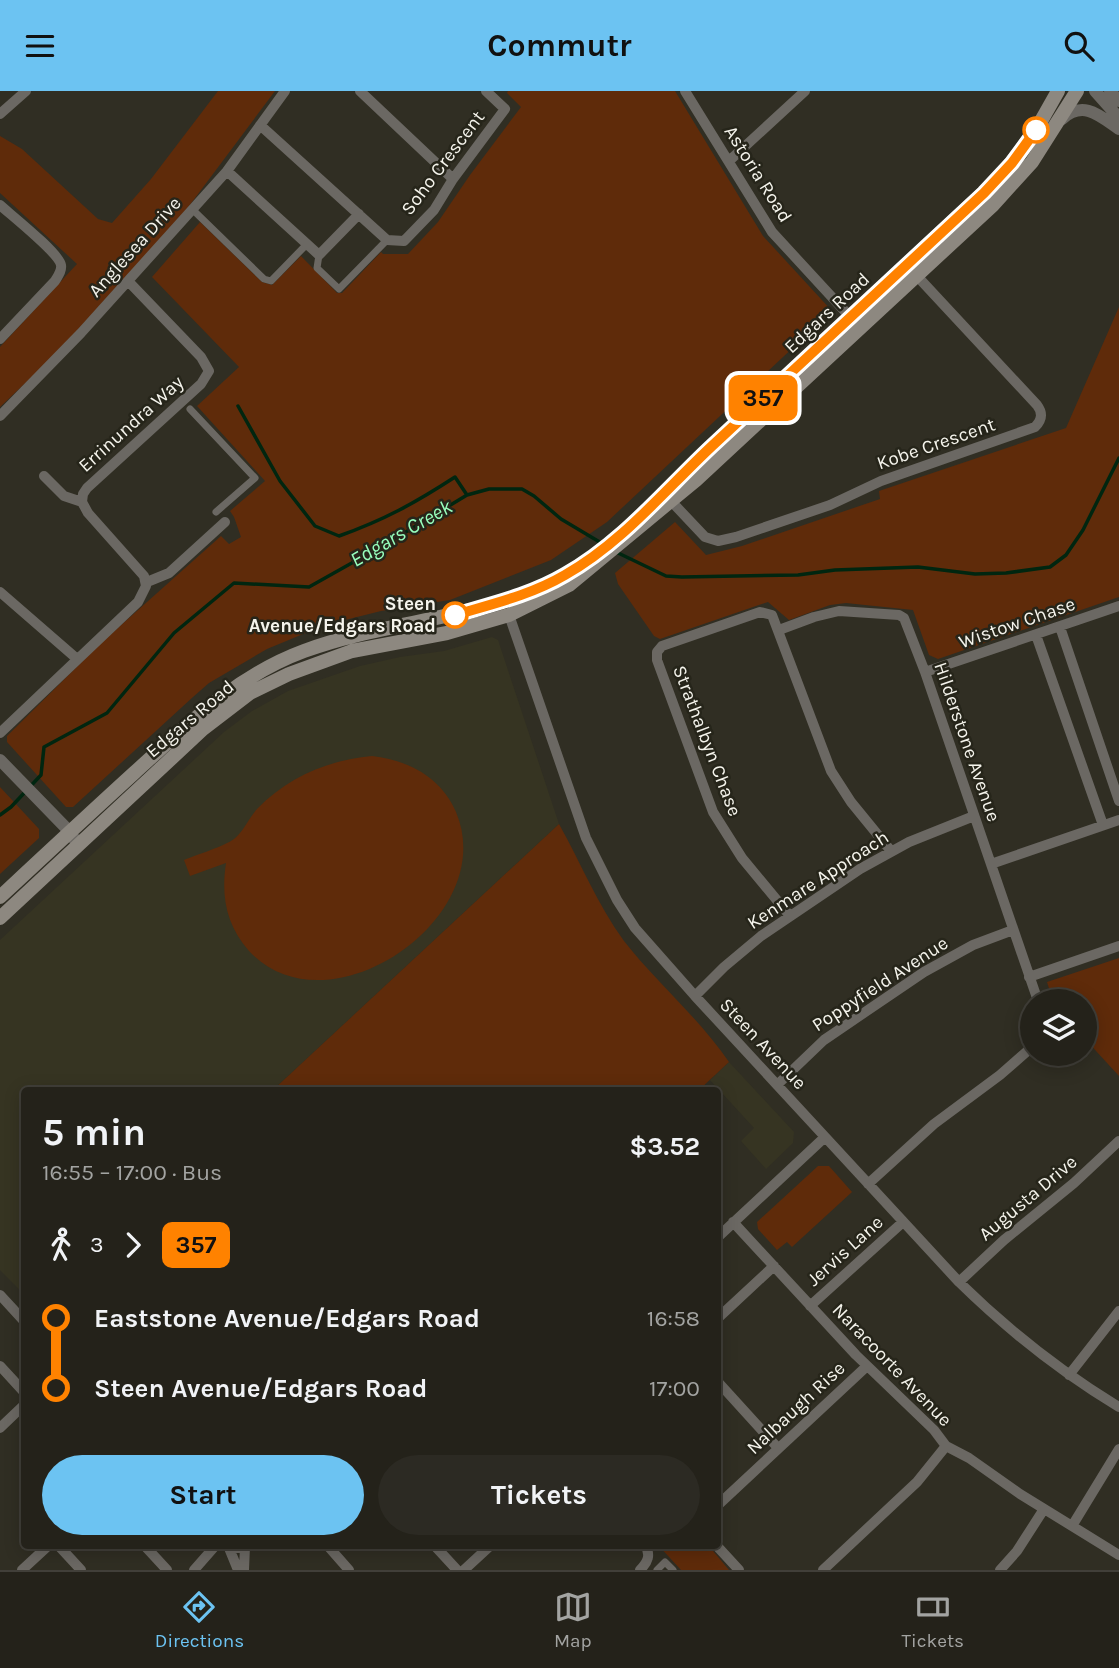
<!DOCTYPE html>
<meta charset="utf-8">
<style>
:root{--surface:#24221a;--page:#2c2a23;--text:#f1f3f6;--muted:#a3a4a2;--line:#413f39;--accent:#6cc3f2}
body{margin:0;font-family:Karla,sans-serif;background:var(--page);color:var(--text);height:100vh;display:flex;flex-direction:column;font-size:26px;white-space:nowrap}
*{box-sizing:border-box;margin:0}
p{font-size:23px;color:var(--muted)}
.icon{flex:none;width:38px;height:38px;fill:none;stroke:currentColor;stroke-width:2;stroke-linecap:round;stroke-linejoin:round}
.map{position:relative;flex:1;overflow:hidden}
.drawer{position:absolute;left:21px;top:996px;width:700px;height:462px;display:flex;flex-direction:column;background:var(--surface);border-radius:7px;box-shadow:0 4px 18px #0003,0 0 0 2px var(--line)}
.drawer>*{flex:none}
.badge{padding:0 14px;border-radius:10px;font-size:24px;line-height:46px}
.controls{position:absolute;left:1020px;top:898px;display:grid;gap:14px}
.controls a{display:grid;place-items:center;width:77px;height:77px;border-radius:50%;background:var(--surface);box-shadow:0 4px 18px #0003,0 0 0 2px var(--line);font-size:35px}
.map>.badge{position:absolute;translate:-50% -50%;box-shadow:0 0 0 4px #fff}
.legs{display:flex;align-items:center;gap:10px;height:77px;padding:0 21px;font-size:23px}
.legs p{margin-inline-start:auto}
.overview{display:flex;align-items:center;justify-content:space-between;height:119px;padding:0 21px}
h1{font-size:38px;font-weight:700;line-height:52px}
.action{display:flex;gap:14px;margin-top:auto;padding:14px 21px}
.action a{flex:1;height:80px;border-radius:42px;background:var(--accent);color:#111;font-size:28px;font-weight:700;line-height:80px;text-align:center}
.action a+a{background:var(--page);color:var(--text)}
ul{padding:0 21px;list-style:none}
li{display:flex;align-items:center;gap:24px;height:70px;font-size:26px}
li i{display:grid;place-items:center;width:10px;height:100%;margin:0 9px;background:currentColor}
li i::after{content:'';width:18px;height:18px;margin:-9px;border:5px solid;border-radius:50%;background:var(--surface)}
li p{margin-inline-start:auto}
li:first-child i{background:linear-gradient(#0000 50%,currentColor 0)}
li:last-child i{background:linear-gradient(currentColor 50%,#0000 0)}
header{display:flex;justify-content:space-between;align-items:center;height:91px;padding:0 21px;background:var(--accent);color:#111;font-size:32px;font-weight:700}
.tab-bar{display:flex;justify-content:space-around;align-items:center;height:98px;border-top:2px solid var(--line);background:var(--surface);font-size:19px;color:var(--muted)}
.tab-bar a{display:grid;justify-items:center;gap:4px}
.tab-bar .selected{color:var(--accent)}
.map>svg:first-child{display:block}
.built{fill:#363422}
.green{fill:#5f2b0a}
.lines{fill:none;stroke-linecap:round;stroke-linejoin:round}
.stream{stroke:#002610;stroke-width:3.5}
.pedestrian{stroke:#6b6863;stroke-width:7}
.minor{stroke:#6b6863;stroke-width:10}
.tertiary{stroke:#6b6863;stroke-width:12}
.secondary{stroke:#8d8880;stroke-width:14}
.line-1-casing{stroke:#fff;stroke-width:16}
.line-1{stroke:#ff8200;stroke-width:10}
.stop-1-dot{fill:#fff;stroke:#ff8200;stroke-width:3.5}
.labels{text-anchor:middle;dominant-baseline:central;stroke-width:5;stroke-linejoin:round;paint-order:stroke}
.street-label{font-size:19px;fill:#f5f4ec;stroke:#26251a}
.stop-label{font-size:19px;font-weight:bold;fill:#f5f4ec;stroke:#26251a;text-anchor:end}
.water-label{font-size:21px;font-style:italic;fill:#98ffbd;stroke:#26251a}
</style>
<header><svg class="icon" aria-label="menu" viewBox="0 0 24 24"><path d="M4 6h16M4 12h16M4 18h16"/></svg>Commutr<svg class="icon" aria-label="search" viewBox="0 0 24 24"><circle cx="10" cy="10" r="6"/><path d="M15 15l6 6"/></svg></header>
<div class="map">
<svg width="1119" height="1479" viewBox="0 0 1119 1479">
<rect width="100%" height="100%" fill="#302e23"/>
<path class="built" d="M492 546 498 549 559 733 273 999H24V1203L0 1179V849L224 641 252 620 288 600 360 575 400 566 444 560Z
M729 971 794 1041 793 1052 766 1078 741 1050 754 1037 710 989Z"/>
<path class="green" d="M218 0H275L186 119 55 264 0 316V256L77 173 0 102V45L22 58 98 128 112 132 151 88Z
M508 0H675L763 145 832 220 607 431 551 469 450 509 381 520 325 534 267 558 209 592 193 606 73 716H66L7 651V645L101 552 221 445 229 453 241 446 234 426 230 420 265 390 197 315 239 276 152 186 200 131 262 191 272 194 301 165 337 202H342L381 161 383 163H408L438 131 470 84 521 16 507 2Z
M1119 216V506L938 568 929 564 913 519 846 512 830 514 789 529 768 511 660 548 654 545 618 493 615 482 675 431 706 464 742 455 880 408 879 400 1066 337Z
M372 665C408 669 441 686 456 721 501 827 327 945 249 860 226 834 221 805 226 772L190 785 184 769C196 764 225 755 234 748 243 741 249 727 257 718 288 686 328 669 372 665Z
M0 696 39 738V747L0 783Z
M559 733C581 772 597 813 624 850 657 892 699 927 729 971L699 999H273Z
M1119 867V985L1085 948V910H1053L1047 891Z
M818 1075H829L852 1101 792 1156 787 1151 777 1159 758 1138 757 1131Z
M658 1454H708L729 1479H681Z"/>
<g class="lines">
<path class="stream" d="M238 315 280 390 315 435 339 445C384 429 415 412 455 386L467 404
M614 460 666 485 682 486 798 484 835 479 918 476 975 483 1006 482 1050 476 1066 464 1083 439 1119 367
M0 724 11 716 41 684 44 656 107 622 174 542 234 492 309 496 391 450 467 404 489 398H522L534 405 561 428 608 456"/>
<path class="pedestrian" d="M192 118 264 188 271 190 306 154
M319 164 317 177 339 198 387 149
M190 318 255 387 216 421
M657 1479 665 1471 673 1479"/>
<path class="minor" d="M360 0 453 88
M685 0 772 141 853 229
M0 23 26 0
M260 34 387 149 404 150 434 119 453 88 505 18 486 0
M729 70 805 0
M227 80 319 164 359 123
M0 114C11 124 59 162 61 174 62 180 58 185 55 190L0 248
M0 325 81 242 227 80 285 0
M671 410 705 446 718 450 736 446 830 414 881 390 1035 336C1042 329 1043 322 1037 314L917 185
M82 411 83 403 87 397 201 293 209 280 201 266 128 190
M147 491 169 482 225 431
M0 501 76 567
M509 524 586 747 617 809 635 837 695 905 959 1191C1008 1239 1061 1281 1119 1316
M1060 536 1119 710
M779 539 814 526 839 520 899 524 904 527 925 581 1038 910
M1036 544 1103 734
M925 581 1119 515
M0 642 138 511 146 495 144 485 88 422 82 411 64 405 44 385
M991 773 1119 729
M790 825 742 767 713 721 657 569V561L662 555 760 521 772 524 831 680 851 711 891 760
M1029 886 1119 855
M695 905 724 876 761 845 860 778 909 751 974 725
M777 994 824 949 924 881 973 854 1013 839
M868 1093 934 1033 1000 984 1032 956
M733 1131 856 1264 934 1339 946 1355 969 1367 1020 1403 1119 1464
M718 1146 825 1046
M959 1191 1004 1149 1074 1092 1119 1050
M0 1204 24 1230
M810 1215 903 1131
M718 1227 774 1175
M0 1275 24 1301
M1069 1284 1119 1220
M718 1291 778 1357
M0 1337 24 1314
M718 1414 867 1275
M1072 1435 1119 1358
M58 1454 81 1479
M144 1454 167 1479
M224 1454 233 1458 246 1454
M327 1454 349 1479
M434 1454 457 1479
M716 1454 739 1479
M229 1457 238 1479
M22 1479 49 1454
M194 1479 216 1454
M244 1479 245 1455
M464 1479 491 1454
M640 1479C648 1471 651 1464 645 1454
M823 1479 917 1391 946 1355
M1000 1479 1017 1460 1044 1418"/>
<path class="tertiary" d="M1095 0 1119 27
M1110 0 1119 10
M1062 28C1083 9 1099 24 1119 38
M0 669 70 741 78 754"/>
<path class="secondary" d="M649 417 687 379 999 87 1036 39 1058 0
M0 806C44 765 88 724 133 683 186 635 236 585 304 560 396 526 500 529 582 473
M0 827 203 638 250 602 289 583 352 560 447 542 509 524 569 494 696 389 993 114 1032 71 1077 0"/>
</g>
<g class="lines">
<g class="line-1-casing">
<path id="line-1" d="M455 524C492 513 531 504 565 484 622 452 665 399 712 355 803 270 894 186 984 102L1012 72 1036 39"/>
</g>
<use href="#line-1" class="line-1"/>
</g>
<g class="stop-1-dot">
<circle cx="1036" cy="39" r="12"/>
<circle cx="455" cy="524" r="12"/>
</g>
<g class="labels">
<g class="street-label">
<text transform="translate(443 72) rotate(-53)">Soho Crescent</text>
<text transform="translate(758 83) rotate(58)">Astoria Road</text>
<text transform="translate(135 156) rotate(-48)">Anglesea Drive</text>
<text transform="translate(827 222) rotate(-43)">Edgars Road</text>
<text transform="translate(131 333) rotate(-42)">Errinundra Way</text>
<text transform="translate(936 353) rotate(-19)">Kobe Crescent</text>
<text transform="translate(1017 532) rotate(-19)">Wistow Chase</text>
<text transform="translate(190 628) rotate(-40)">Edgars Road</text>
<text transform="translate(707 650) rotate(69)">Strathalbyn Chase</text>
<text transform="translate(967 651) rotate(71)">Hilderstone Avenue</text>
<text transform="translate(818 789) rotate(-33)">Kenmare Approach</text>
<text transform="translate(880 893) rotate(-33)">Poppyfield Avenue</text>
<text transform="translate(763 953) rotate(47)">Steen Avenue</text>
<text transform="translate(1028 1107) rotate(-40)">Augusta Drive</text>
<text transform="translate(845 1160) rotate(-42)">Jervis Lane</text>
<text transform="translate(892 1274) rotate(46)">Naracoorte Avenue</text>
<text transform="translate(796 1317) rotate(-43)">Nalbaugh Rise</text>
</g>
<g class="stop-label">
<text x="436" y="513">Steen<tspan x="436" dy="22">Avenue/Edgars Road</tspan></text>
</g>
<g class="water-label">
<text transform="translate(401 442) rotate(-30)">Edgars Creek</text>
</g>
</g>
</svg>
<div class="controls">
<a><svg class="icon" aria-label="layers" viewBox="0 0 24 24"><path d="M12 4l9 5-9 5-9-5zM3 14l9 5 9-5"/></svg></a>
</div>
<b class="badge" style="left:763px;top:307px;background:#ff8200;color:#111">357</b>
<section class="drawer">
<div class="overview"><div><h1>5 min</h1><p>16:55 – 17:00 · Bus</p></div><b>$3.52</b></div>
<div class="legs"><svg class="icon" aria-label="walk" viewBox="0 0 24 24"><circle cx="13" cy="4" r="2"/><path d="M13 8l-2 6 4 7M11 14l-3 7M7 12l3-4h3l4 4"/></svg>3<svg class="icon" aria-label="forward" viewBox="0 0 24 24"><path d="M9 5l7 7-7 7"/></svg><b class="badge" style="background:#ff8200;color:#111">357</b></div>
<ul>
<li><i style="color:#ff8200"></i><b>Eaststone Avenue/Edgars Road</b><p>16:58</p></li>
<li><i style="color:#ff8200"></i><b>Steen Avenue/Edgars Road</b><p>17:00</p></li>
</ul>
<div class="action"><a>Start</a><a>Tickets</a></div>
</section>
</div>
<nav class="tab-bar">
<a class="selected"><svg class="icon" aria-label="directions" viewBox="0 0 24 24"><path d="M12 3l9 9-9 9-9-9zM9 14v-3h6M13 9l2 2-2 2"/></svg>Directions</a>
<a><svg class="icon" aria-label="map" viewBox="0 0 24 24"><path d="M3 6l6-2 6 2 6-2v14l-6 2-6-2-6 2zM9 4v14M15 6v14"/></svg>Map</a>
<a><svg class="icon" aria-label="tickets" viewBox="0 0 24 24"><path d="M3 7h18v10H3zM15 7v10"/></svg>Tickets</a>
</nav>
